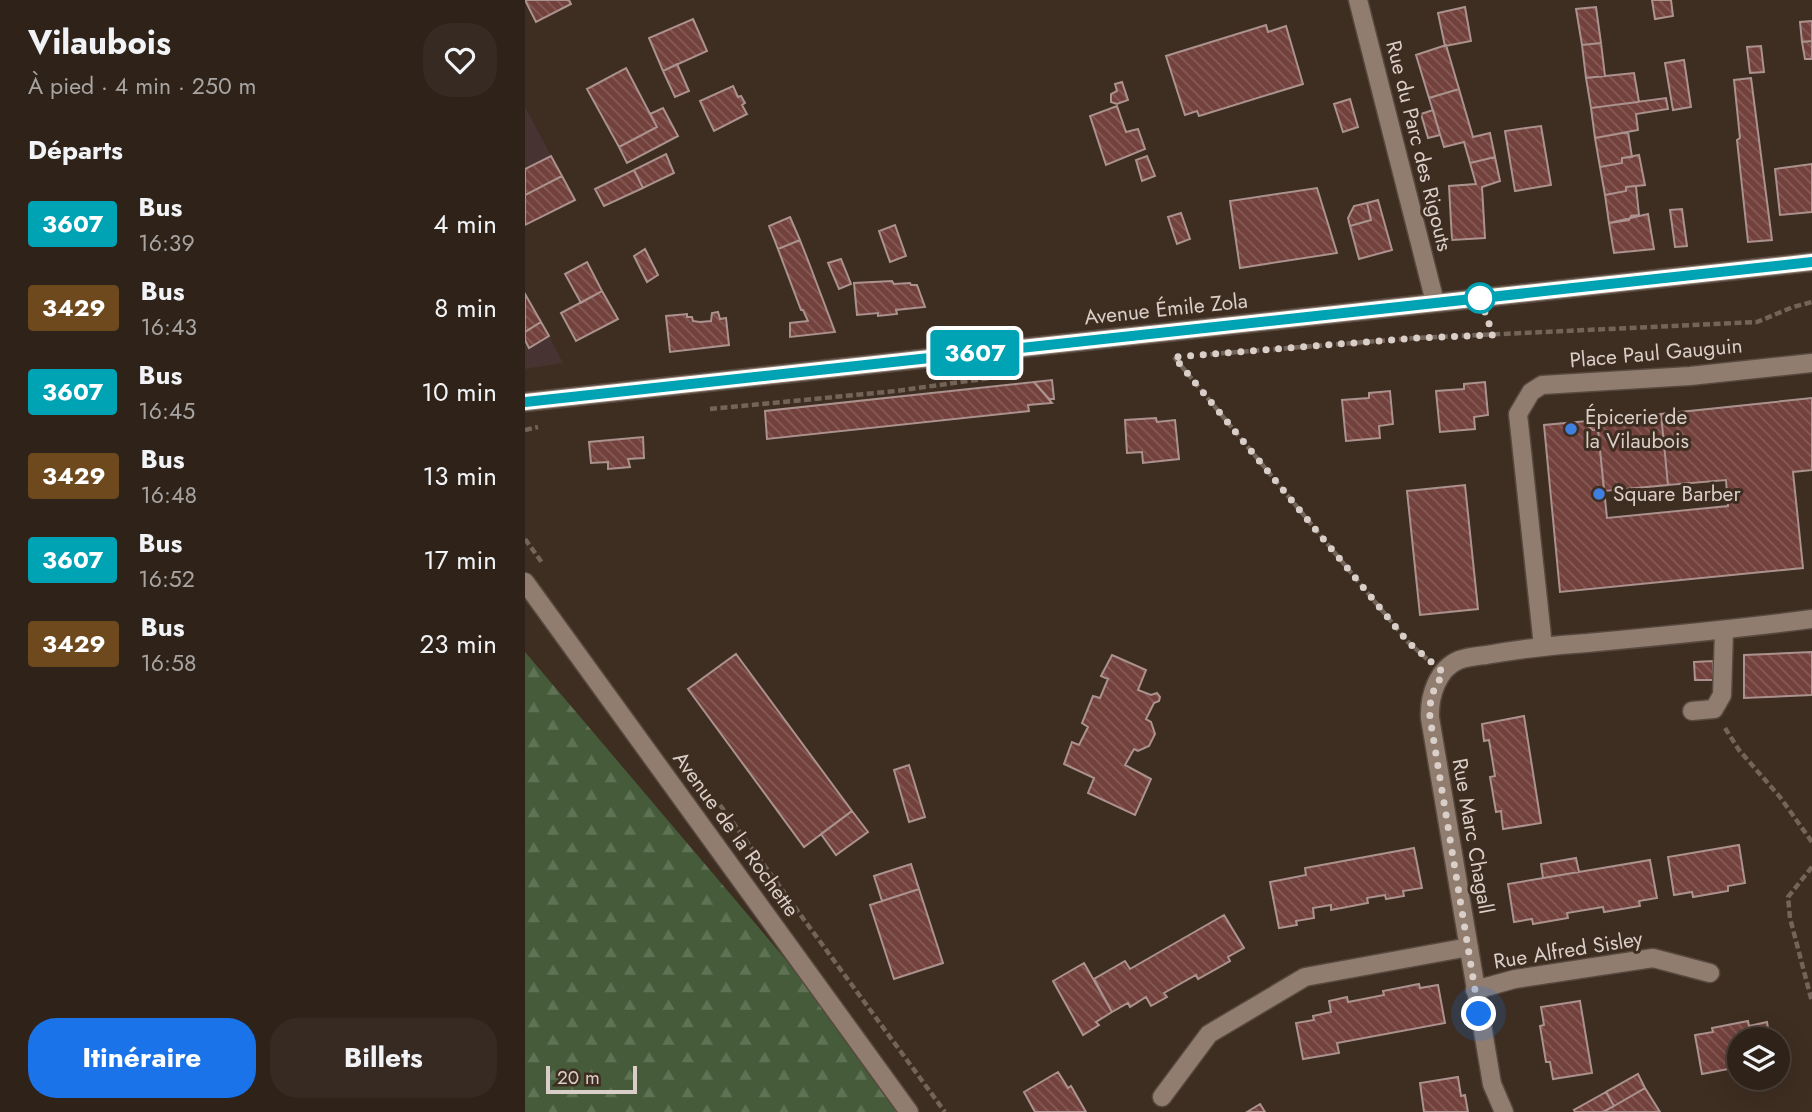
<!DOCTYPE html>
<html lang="fr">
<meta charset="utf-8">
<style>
:root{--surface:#2e2219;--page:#362a22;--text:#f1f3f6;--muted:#a7a4a2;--line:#493f38;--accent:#1a73e8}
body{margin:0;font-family:Jost,sans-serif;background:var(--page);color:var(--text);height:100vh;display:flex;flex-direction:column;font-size:26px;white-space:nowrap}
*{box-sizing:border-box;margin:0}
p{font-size:23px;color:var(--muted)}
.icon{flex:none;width:38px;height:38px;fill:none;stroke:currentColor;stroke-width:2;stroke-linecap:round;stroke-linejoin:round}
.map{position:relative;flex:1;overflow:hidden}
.drawer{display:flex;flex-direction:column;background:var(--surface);width:525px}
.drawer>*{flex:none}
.badge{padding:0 14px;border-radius:5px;font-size:24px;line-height:46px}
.fabs{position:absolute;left:1202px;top:1027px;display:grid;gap:14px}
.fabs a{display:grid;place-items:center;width:63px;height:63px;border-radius:50%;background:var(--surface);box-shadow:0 7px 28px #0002,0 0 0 2px var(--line);font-size:35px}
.scale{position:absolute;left:21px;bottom:18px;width:91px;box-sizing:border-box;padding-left:7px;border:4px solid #dacfc8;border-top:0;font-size:19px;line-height:24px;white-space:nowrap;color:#dacfc8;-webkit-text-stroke:5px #3e2d21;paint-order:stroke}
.you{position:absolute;width:35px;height:35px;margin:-18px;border:5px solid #fff;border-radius:50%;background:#1a73e8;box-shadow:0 0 0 10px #1a73e833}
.map>.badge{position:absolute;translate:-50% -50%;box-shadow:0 0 0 4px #fff}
h2{padding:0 28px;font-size:26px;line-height:63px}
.round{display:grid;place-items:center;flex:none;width:74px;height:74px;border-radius:28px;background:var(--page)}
.headline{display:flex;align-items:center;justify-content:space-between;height:119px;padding:0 28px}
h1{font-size:33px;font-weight:700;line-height:52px}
.primary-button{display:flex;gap:14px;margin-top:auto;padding:14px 28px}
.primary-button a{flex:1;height:80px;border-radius:28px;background:var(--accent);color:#fff;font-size:28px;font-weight:700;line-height:80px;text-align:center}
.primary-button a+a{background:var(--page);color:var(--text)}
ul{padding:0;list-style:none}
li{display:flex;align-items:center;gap:21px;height:84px;padding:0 28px}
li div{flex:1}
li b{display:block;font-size:26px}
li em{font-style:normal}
li .badge{min-width:77px;font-weight:700;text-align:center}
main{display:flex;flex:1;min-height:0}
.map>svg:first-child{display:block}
.education{fill:#473332}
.forest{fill:url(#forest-firs)}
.building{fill:url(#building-back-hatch);stroke:#ab928e;stroke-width:2}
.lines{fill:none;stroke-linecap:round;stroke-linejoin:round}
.lane-casing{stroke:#57493f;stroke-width:21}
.street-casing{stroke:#57493f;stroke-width:21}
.secondary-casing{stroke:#57493f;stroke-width:21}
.path{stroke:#73645a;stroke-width:4.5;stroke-dasharray:7 3.5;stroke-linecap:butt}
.lane{stroke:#907d6f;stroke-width:18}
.street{stroke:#907d6f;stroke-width:18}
.secondary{stroke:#907d6f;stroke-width:18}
.line-casing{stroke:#fff;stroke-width:16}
.line{stroke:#00a3b4;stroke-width:10}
.walk{stroke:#dacfc8;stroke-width:7;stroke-dasharray:0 12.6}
.stop-dot{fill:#fff;stroke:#00a3b4;stroke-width:3.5}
.shop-dot{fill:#3f7fe0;stroke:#3e2d21;stroke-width:2.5}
.labels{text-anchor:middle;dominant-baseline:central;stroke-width:6;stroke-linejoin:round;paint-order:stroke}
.street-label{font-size:21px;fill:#dacfc8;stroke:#3e2d21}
.poi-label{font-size:21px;fill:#dacfc8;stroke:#3e2d21;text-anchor:start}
</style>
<main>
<section class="drawer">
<div class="headline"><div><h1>Vilaubois</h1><p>À pied · 4 min · 250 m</p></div><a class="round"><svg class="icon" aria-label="heart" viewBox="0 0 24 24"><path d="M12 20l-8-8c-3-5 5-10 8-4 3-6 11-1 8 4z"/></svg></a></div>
<h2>Départs</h2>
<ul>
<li><span class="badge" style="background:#00a3b4;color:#fff">3607</span><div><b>Bus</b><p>16:39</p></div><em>4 min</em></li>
<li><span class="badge" style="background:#6e491e;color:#fff">3429</span><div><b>Bus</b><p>16:43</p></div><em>8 min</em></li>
<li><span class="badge" style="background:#00a3b4;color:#fff">3607</span><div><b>Bus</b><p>16:45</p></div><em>10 min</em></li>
<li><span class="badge" style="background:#6e491e;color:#fff">3429</span><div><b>Bus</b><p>16:48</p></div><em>13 min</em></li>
<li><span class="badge" style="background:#00a3b4;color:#fff">3607</span><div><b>Bus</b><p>16:52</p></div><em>17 min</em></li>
<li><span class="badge" style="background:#6e491e;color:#fff">3429</span><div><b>Bus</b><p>16:58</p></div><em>23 min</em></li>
</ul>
<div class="primary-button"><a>Itinéraire</a><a>Billets</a></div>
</section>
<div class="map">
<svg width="1287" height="1112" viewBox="0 0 1287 1112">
<defs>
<pattern id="forest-firs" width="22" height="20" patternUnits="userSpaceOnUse" patternTransform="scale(1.75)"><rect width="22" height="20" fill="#455b39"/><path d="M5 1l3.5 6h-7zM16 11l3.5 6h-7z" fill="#5f7254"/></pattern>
<pattern id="building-back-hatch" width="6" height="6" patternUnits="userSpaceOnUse" patternTransform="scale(1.75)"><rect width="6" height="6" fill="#72413c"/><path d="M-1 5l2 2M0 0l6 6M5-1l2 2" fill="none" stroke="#865b57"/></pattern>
</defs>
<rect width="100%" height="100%" fill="#3e2d21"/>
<path class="education" d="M0 107 37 176 0 195Z
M0 294 24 336 38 363 0 369Z"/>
<path class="forest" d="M0 652 12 666 390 1112H0Z"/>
<path class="building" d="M0 0H44L46 4 11 22Z
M1127 0H1146L1148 16 1130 19Z
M940 7 946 41 920 46 913 13Z
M1071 7 1076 43 1057 45 1051 9Z
M168 19 182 51 138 71 124 38Z
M1287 21V41L1277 42 1275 22Z
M741 25 743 32 761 26 778 84 674 116 672 111 660 115 641 56Z
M1287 41V59H1280L1277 42Z
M1076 43 1080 76 1061 78 1057 45Z
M921 45 934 89 904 98 891 55Z
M1236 46 1239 72 1225 73 1222 47Z
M1159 60 1166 107 1148 110 1140 63Z
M152 64 164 91 150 97 138 71Z
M101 68 132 127 94 147 62 89Z
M1109 73 1114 102 1066 108 1061 78Z
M1226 78 1247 240 1223 242 1212 140 1215 138 1209 80Z
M597 82 603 100 592 104 586 102V94L592 91 590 84Z
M208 86 213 97 216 96 220 103 217 105 222 114 189 131 175 101Z
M934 89 948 137 965 133 970 157 945 163 939 142 919 147 904 98Z
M1141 98 1143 109 1111 114 1113 130 1070 138 1066 108Z
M825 99 833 127 818 132 809 104Z
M592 106 601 132 613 129 620 149 581 165 565 116Z
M138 108 153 136 102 163 94 147 132 127 125 114Z
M908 110 915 135 903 138 896 114Z
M1016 126 1026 185 990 191 980 131Z
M1103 132 1107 157 1097 158V163L1075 167 1070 138Z
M141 154 149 173 118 188 109 170Z
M1114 155 1120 185 1101 187V191L1080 195 1075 167 1097 163V158Z
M26 156 37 176 0 195V169Z
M622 156 630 176 617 181 611 160Z
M970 157 975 181 957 187 960 238 927 240 924 186 951 184 945 163Z
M1287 164V212L1255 215 1250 169Z
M109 170 118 188 79 206 70 189Z
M37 176 50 200 0 225V195Z
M1111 186 1114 215 1106 216 1104 220 1084 223 1080 195 1101 191V187Z
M792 188 812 253 715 268 705 201Z
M853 200 867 250 834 259 825 226 846 220 842 203Z
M842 203 846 220 825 226 823 218 829 206Z
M1157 209 1162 246 1150 247 1145 210Z
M656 213 665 239 652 244 643 217Z
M1123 214 1129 249 1089 253 1084 223Z
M265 217 275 240 253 249 244 226Z
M370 225 381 256 365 262 354 231Z
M275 240 284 263 310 332 265 337V323L283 321 278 310H276L253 249Z
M120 249 133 275 122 282 109 256Z
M316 259 326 284 314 289 303 263Z
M62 262 77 291 56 303 40 274Z
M367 281 369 284 385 283 386 285H392L400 307 371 310 372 314 353 316V313L332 315 329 283Z
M77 291 93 319 51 341 36 313Z
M0 294 16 322 0 332Z
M193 312 195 319 201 318 204 345 145 352 141 316 162 314V317H167L168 321 175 322 186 321 187 313Z
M16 322 24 336 4 348 0 340V332Z
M527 380 529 399H524L509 382Z
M509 382 527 403 503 405 504 411 242 439 240 411Z
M960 382 963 415 949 417 950 429 915 432 911 391 939 389V384Z
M865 391 868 424 854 426 855 438 821 441 817 400 844 398V393Z
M1287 398V470L1268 472 1278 568 1035 592 1019 425 1062 421V425L1068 430H1073L1082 518 1203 506 1201 480 1143 485 1136 414Z
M1136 414 1143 485 1079 491 1073 430H1068L1062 425V421Z
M631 418 632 422 650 420 654 459 618 463 617 452 602 453 600 420Z
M118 437 119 458 103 459 105 467 83 469V462L66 463 64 442Z
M940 485 953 609 895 615 882 491Z
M1287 652V695L1219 698V655Z
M211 654 327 811 279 847 163 689Z
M587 655 621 670 613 690 626 695 632 693 635 697 634 701 629 703 621 719 626 722 630 734 624 746 613 751 609 749 600 765 626 779 610 815 563 793 569 778 539 764 547 742 554 745 563 727 557 723 568 696 575 698 583 679 576 676Z
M1188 661V680H1170L1169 662Z
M999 716 1016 823 978 829 976 811 971 812 965 777 970 776 964 740 959 741 957 724Z
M384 765 400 817 384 822 369 770Z
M327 811 343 832 311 855 296 834Z
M1214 845 1220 883 1203 886V891L1168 897 1167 892 1149 895 1143 857Z
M889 848 897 888 878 891 879 896 861 899 860 895 842 898 843 903 806 910V905L788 908 789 918 771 921 772 925 754 928 745 882 781 875 780 868Z
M1051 858 1054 872 1018 878 1016 864Z
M1125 860 1132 898 1114 901 1115 906 1079 912 1078 907 1042 913 1043 918 1008 924 1007 919 989 922 983 884Z
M386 864 394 889 357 901 349 876Z
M394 889 418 963 369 979 345 905Z
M699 915 719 948 703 957 705 961 673 979 671 975 639 993 642 997 626 1006 621 997 605 1007 603 1003 587 1012 569 979 600 961 605 969Z
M559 963 587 1012 571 1022 574 1025 558 1035 528 981Z
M894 984 895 988 913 985 920 1023 812 1043 814 1053 778 1059 771 1023 789 1020 788 1016 806 1012 804 1001 822 997 823 1002 859 995 858 991Z
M1055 1001 1067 1073 1028 1079 1025 1062H1021L1015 1026 1019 1025 1016 1007Z
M1223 1021 1224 1026 1242 1022 1245 1040H1214V1067L1177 1074 1170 1035 1188 1032 1187 1028Z
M533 1072 543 1088 546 1086 561 1112H510L499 1092Z
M1113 1074 1120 1088 1089 1106 1081 1092Z
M933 1077 936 1096 940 1095 943 1112H899L895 1083Z
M1120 1088 1135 1112H1078L1089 1106Z
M1081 1092 1089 1106 1078 1112H1050L1049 1110Z
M735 1104 740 1112H722Z"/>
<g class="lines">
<g class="lane-casing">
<path id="lane" d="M1167 711 1189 709 1197 695 1199 631"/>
</g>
<g class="street-casing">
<path id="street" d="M833 0 910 302
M1018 646 993 414 1006 392 1017 385 1165 376 1287 363
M950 990 990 979 1128 958 1185 973
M637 1097 684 1034 780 977 944 947
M979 1112 967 1084 905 718C904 697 912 669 934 660 942 657 953 656 961 655 995 649 1028 645 1062 643 1138 636 1212 629 1287 619"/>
</g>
<g class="secondary-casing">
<path id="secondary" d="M0 402 1287 262
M0 582 384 1112"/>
</g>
<path class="path" d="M675 355 891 338 1232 322 1268 307 1287 302
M649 357 883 642 902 659
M185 409 371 391 465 378
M0 430 13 427
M0 539 18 564
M1200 728 1214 750 1255 797 1287 842
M195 805 420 1112
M1287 867 1263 897 1265 918 1287 1002"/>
<use href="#lane" class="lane"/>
<use href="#street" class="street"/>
<use href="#secondary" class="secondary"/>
</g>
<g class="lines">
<g class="line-casing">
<path id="line" d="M0 402 1287 262"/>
</g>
<use href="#line" class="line"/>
<path class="walk" d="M954 1014 905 718C904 699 908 688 919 673L883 642 649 357 891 338 968 335 955 298"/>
</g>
<circle class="stop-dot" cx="955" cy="298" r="14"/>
<g class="shop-dot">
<circle cx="1046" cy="429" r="7"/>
<circle cx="1074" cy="494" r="7"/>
</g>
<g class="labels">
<g class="street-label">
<text transform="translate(894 146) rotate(76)">Rue du Parc des Rigouts</text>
<text transform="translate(641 309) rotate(-6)">Avenue Émile Zola</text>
<text transform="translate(1131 353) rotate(-5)">Place Paul Gauguin</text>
<text transform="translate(211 834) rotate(54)">Avenue de la Rochette</text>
<text transform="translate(948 836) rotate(80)">Rue Marc Chagall</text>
<text transform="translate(1043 950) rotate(-9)">Rue Alfred Sisley</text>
</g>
<g class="poi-label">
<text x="1060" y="417">Épicerie de<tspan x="1060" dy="24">la Vilaubois</tspan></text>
<text x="1088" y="494">Square Barber</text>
</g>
</g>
</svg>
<div class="fabs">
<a><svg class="icon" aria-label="layers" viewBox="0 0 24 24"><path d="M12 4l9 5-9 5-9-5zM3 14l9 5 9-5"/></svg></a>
</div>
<div class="scale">20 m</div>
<div class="you" style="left:954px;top:1014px"></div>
<b class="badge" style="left:450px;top:353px;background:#00a3b4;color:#fff">3607</b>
</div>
</main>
